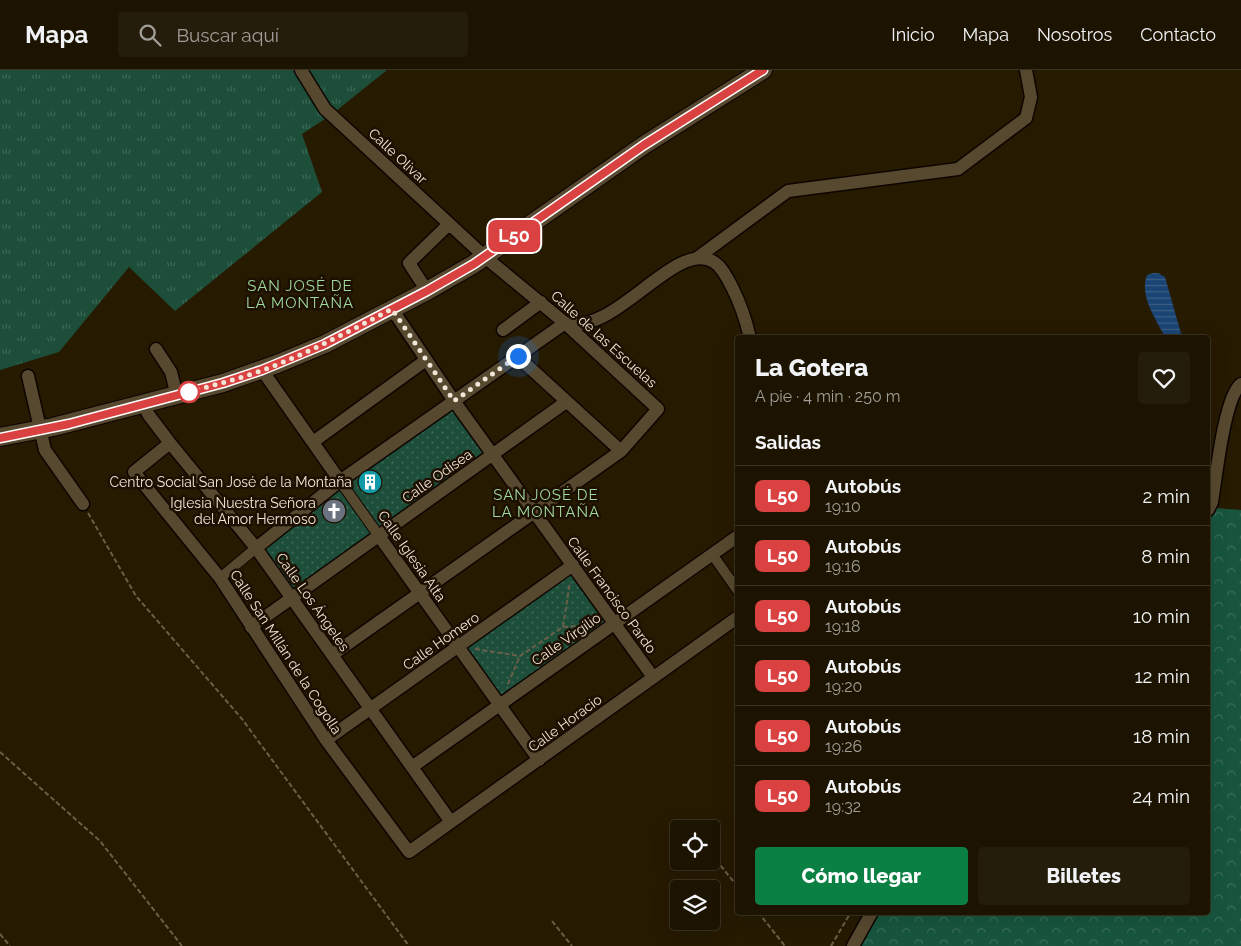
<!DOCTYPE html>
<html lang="es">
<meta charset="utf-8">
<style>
:root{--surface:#1c1401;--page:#251d0b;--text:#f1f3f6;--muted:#a09e99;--line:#3a3323;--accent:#0b8043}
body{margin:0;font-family:Raleway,sans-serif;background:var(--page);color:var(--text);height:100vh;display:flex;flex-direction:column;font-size:19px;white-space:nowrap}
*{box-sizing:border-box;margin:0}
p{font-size:16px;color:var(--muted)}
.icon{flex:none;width:28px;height:28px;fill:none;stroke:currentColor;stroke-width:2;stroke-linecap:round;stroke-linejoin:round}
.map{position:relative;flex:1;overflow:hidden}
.panel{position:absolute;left:735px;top:265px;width:475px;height:580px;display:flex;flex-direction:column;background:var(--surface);border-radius:5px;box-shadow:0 5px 20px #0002,0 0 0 1px var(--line)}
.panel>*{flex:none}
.badge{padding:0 10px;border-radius:8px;font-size:18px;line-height:32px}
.controls{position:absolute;left:670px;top:750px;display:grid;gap:10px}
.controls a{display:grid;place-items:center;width:50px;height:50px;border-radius:5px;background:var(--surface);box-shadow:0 5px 20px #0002,0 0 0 1px var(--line);font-size:25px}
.you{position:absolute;width:25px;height:25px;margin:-12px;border:4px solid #fff;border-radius:50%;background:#1a73e8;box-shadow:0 0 0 8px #1a73e833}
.map>.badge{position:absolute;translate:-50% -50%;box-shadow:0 0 0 2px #fff}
h2{padding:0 20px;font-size:19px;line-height:45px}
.round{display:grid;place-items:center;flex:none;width:52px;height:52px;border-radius:5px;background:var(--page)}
.headline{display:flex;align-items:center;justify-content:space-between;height:85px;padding:0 20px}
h1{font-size:24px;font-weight:800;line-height:38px}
.action{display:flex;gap:10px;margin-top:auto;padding:10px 20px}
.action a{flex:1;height:58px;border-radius:5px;background:var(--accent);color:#fff;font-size:20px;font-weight:800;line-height:58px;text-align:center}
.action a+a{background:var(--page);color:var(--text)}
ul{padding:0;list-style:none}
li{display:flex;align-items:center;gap:15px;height:60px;padding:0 20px;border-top:1px solid var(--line)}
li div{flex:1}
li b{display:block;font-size:19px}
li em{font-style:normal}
li .badge{min-width:55px;font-weight:700;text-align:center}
header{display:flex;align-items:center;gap:30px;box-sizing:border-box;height:70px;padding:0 25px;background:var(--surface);border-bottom:1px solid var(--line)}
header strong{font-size:24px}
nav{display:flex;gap:28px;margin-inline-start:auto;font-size:18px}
.search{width:350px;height:45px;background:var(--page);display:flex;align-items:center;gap:12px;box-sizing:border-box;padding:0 18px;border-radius:5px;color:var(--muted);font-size:19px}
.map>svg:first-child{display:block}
.grass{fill:url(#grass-tufts)}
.forest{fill:url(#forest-crowns)}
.park{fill:url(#park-dots)}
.water{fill:url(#water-rules)}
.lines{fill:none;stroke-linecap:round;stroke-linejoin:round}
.pedestrian-casing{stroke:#0f0500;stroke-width:12}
.minor-casing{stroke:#0f0500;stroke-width:15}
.secondary-casing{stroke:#0f0500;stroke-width:20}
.path{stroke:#6a5f49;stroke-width:2;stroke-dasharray:5 2.5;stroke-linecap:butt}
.pedestrian{stroke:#57492f;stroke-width:10}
.minor{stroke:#57492f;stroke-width:12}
.secondary{stroke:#57492f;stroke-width:18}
.line-casing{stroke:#fff;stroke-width:11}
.line{stroke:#da4241;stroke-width:8}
.walk{stroke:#efe6d7;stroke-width:5;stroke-dasharray:0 9}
.stop-dot{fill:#fff;stroke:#da4241;stroke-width:2.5}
.labels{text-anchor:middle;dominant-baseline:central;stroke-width:5;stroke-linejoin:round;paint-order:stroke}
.street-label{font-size:14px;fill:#efe6d7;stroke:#1d1000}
.poi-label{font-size:14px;fill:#efe6d7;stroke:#1d1000;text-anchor:end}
.neighbourhood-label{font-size:15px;letter-spacing:1px;fill:#9fd99e;stroke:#1d1000}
</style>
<header>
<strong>Mapa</strong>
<div class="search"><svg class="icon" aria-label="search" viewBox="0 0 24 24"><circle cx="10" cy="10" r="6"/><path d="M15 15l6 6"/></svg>Buscar aquí</div>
<nav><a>Inicio</a><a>Mapa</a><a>Nosotros</a><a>Contacto</a></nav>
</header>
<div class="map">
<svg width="1241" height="876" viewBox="0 0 1241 876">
<defs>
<pattern id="grass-tufts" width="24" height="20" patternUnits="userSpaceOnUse" patternTransform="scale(1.25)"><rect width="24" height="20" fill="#1c4e3a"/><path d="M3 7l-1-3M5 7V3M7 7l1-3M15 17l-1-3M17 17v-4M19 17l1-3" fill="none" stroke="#3d6856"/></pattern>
<pattern id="forest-crowns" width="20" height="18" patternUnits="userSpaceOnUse" patternTransform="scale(1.25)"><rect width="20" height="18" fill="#17553e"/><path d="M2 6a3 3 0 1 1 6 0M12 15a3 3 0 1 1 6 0" fill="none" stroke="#396d59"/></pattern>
<pattern id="park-dots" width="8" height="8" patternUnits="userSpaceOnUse" patternTransform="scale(1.25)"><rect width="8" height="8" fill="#1c4e3a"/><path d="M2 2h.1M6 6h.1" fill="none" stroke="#3d6856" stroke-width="1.8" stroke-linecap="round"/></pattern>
<pattern id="water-rules" width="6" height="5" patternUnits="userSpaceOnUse" patternTransform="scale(1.25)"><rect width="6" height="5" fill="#1a4473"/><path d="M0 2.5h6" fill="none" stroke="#3c5f86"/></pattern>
</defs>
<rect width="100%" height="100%" fill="#261a01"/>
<path class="grass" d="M0 0H387L331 45 302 64 322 122 175 241 129 197 59 282 0 300Z"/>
<path class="forest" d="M1214 438 1241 440V876H856L876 843 1208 842V445Z"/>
<path class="park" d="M454 331 493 385 291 528 256 478Z
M573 495 614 553 499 635 458 577Z"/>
<path class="water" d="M1153 203H1158L1165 207 1182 267H1165C1156 249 1139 226 1147 205Z"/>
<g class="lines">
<g class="pedestrian-casing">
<path id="pedestrian" d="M340 411 379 466
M712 484 738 521
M220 508 256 478"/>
</g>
<g class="minor-casing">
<path id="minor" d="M301 0 325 39 485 187 565 253 658 339 621 381 332 585
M697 188 788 121 958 99 1026 48 1031 27 1026 0
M427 221 409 193 449 154
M392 239 454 331 653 607
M565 253C615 267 675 168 714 192 723 198 727 208 732 217 740 233 746 250 750 268
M503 260 541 232
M156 279 171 302 177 326
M517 286 621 381
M262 300 340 411
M28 306 45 380 83 434
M144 334 148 344 170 373 256 478 451 752
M313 372 426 290
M170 373 134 402 220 508 326 670 409 782 738 547
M1208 440 1212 432C1216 409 1224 327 1241 314
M379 466 539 690
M256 478 340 411 565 253
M251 557 566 332
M326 670 573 495
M412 697 738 466
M853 876 872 842"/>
</g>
<g class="secondary-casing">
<path id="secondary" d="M0 367 53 357 223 313 277 294 325 274 427 221 474 194 644 75 763 0"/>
</g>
<path class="path" d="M88 443 136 526 242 649 409 876
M563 557 591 555
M475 579 520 586 563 557 570 512
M508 614 520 586
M0 682 100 771 182 876
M711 784 738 817
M758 842 785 876
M552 851 572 876
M0 864 10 876
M831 876 851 842"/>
<use href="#pedestrian" class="pedestrian"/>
<use href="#minor" class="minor"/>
<use href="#secondary" class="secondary"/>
</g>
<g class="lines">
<g class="line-casing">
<path id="line" d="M0 368 69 354 223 313 262 300 325 274 427 221 474 194 644 75 763 0"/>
</g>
<use href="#line" class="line"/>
<path class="walk" d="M189 322C210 316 231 311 252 304 301 287 346 263 392 239L454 331 518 286"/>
</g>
<defs>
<g id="building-disc" transform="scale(1.25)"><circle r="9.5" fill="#0f9aa8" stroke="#1d1000"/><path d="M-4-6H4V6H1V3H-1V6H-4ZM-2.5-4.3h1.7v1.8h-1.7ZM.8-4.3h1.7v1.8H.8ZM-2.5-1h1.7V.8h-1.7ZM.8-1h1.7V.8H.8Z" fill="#fff"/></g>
<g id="church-disc" transform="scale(1.25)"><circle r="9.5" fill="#6b7280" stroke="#1d1000"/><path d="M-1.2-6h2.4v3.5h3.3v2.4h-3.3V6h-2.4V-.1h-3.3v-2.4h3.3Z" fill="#fff"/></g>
</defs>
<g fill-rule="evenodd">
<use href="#building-disc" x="370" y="412"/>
<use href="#church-disc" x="334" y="441"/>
</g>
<circle class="stop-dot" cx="189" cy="322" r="10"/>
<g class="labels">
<g class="street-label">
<text transform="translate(398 86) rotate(43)">Calle Olivar</text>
<text transform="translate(604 269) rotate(42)">Calle de las Escuelas</text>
<text transform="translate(437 406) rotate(-35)">Calle Odisea</text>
<text transform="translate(412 486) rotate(55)">Calle Iglesia Alta</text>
<text transform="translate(612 525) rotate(54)">Calle Francisco Pardo</text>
<text transform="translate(313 532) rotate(55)">Calle Los Ángeles</text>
<text transform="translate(566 569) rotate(-35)">Calle Virgilio</text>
<text transform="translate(441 571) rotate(-35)">Calle Homero</text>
<text transform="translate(286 582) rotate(57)">Calle San Millán de la Cogolla</text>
<text transform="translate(565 653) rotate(-36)">Calle Horacio</text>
</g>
<g class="poi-label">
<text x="352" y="412">Centro Social San José de la Montaña</text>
<text x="316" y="433">Iglesia Nuestra Señora<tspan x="316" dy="16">del Amor Hermoso</tspan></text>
</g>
<g class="neighbourhood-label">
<text x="300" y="216">SAN JOSÉ DE<tspan x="300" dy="17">LA MONTAÑA</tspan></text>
<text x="546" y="425">SAN JOSÉ DE<tspan x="546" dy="17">LA MONTAÑA</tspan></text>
</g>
</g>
</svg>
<div class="controls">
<a><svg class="icon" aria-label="locate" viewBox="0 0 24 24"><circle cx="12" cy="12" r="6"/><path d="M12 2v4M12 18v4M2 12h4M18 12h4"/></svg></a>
<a><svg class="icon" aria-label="layers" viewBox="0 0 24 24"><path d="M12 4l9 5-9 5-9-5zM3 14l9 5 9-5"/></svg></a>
</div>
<div class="you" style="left:518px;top:286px"></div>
<b class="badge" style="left:514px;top:166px;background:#da4241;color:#fff">L50</b>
<section class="panel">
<div class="headline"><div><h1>La Gotera</h1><p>A pie · 4 min · 250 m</p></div><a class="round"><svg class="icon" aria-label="heart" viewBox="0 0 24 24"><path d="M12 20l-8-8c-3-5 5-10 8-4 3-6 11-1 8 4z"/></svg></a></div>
<h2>Salidas</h2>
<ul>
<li><span class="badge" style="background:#da4241;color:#fff">L50</span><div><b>Autobús</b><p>19:10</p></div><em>2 min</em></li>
<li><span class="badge" style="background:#da4241;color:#fff">L50</span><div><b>Autobús</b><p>19:16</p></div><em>8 min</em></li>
<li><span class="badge" style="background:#da4241;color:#fff">L50</span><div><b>Autobús</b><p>19:18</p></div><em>10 min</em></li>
<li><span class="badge" style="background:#da4241;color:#fff">L50</span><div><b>Autobús</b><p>19:20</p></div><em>12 min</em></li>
<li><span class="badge" style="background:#da4241;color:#fff">L50</span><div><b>Autobús</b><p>19:26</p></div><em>18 min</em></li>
<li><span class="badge" style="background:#da4241;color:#fff">L50</span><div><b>Autobús</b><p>19:32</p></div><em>24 min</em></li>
</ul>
<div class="action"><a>Cómo llegar</a><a>Billetes</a></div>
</section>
</div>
